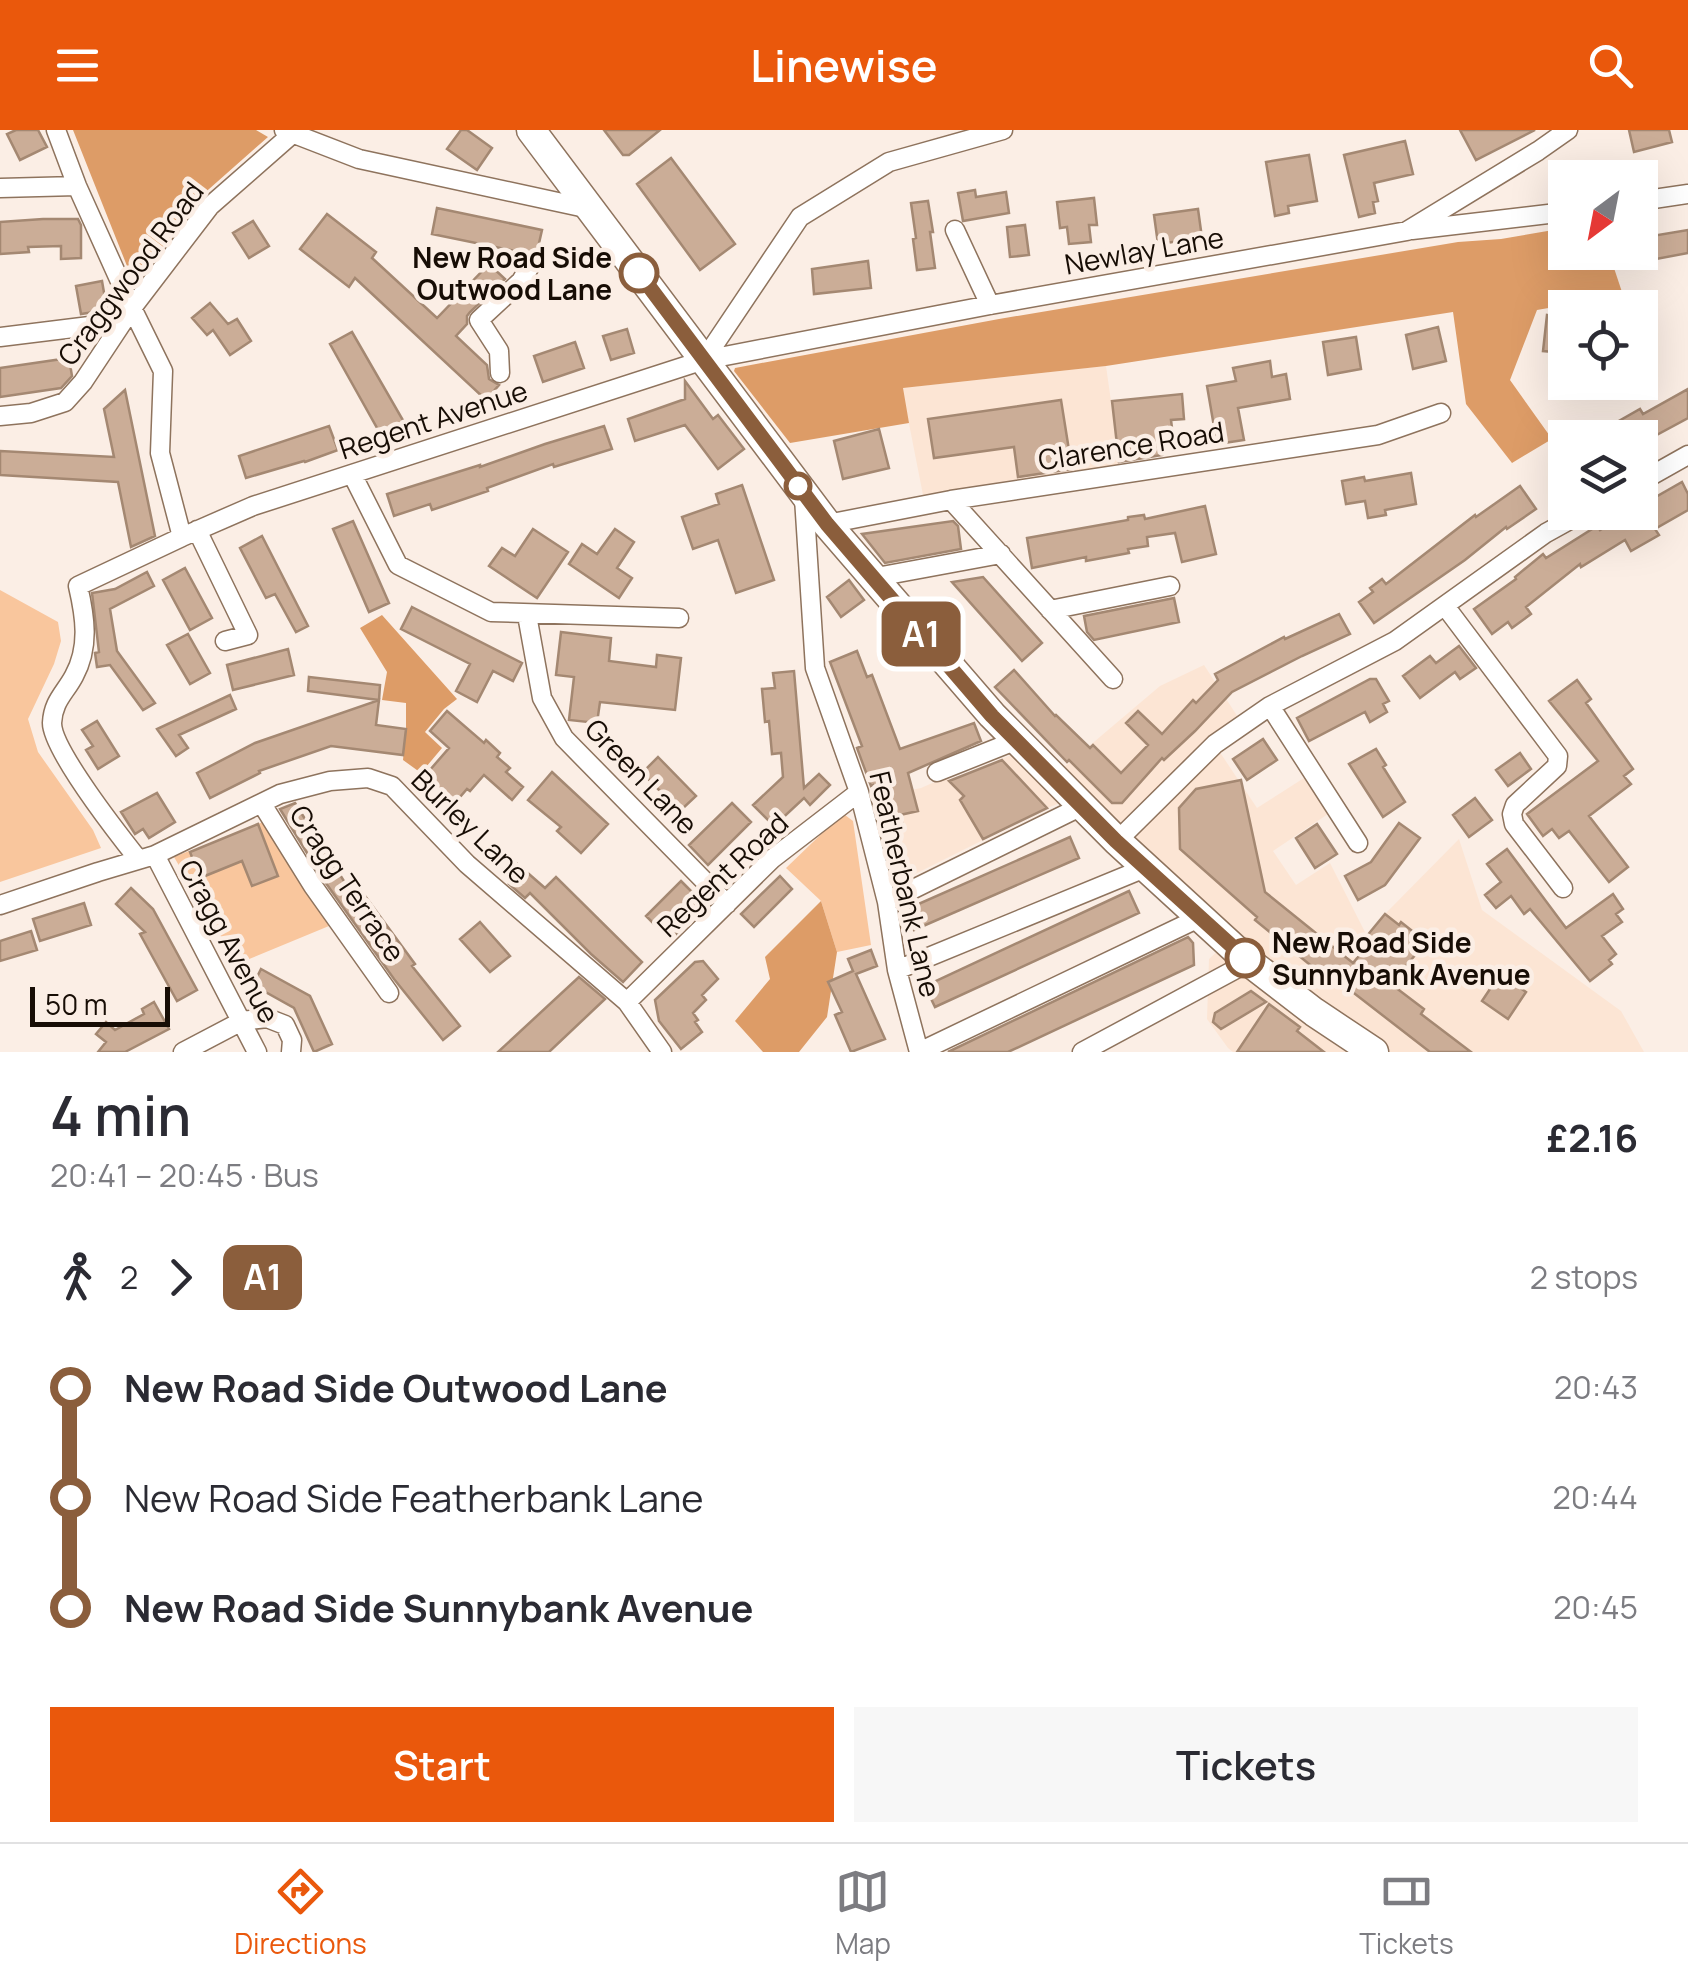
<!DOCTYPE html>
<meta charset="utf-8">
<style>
:root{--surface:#fff;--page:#f7f7f7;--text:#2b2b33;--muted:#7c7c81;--line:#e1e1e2;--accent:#ea580c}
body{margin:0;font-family:Manrope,sans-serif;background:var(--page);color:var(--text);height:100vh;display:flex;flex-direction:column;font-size:38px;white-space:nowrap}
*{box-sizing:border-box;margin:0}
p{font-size:32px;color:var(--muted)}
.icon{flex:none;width:55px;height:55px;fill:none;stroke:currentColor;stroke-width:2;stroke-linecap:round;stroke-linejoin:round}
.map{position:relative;height:922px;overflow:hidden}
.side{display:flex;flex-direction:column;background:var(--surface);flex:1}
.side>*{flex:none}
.badge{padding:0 20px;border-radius:15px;font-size:35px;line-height:65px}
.needle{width:65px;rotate:212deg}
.fabs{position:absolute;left:1548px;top:30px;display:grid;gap:20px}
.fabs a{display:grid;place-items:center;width:110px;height:110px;border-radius:0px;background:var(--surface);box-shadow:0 10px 40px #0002;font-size:50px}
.scale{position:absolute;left:30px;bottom:25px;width:140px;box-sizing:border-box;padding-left:10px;border:5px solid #170d05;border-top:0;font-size:28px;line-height:35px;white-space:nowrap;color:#170d05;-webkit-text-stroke:8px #fbeee5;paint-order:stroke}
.map>.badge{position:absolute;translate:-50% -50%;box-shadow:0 0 0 5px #fff}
.legs{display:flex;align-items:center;gap:15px;height:110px;padding:0 50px;font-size:32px}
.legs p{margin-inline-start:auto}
.head{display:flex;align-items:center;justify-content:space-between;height:170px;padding:0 50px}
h1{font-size:55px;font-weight:600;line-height:75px}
.button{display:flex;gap:20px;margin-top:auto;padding:20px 50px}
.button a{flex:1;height:115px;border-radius:0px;background:var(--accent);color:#fff;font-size:40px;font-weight:600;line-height:115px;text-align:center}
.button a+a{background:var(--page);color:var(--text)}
ul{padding:0 50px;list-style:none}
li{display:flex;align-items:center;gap:35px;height:110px;font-size:38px}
li i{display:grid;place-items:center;width:15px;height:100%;margin:0 12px;background:currentColor}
li i::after{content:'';width:25px;height:25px;margin:-12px;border:8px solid;border-radius:50%;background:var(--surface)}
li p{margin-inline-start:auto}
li:first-child i{background:linear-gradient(#0000 50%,currentColor 0)}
li:last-child i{background:linear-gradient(currentColor 50%,#0000 0)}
header{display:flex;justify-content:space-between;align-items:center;height:130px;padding:0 50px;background:var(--accent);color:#fff;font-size:45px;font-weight:600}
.tab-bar{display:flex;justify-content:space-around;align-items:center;height:140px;border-top:2px solid var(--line);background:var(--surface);font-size:28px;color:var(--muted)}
.tab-bar a{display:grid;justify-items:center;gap:5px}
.tab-bar .active{color:var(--accent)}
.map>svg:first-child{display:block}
.built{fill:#fce5d4}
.green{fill:#f9c69d}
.forest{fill:#dd9c67}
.building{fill:#cbad97;stroke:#a48872;stroke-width:2.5}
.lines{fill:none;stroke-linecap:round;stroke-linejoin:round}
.street-casing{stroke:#8e735d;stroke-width:21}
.primary-casing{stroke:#8e735d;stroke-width:31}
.street{stroke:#fff;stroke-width:18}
.primary{stroke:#fff;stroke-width:28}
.line-1-casing{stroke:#fff;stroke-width:22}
.line-1{stroke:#8b5e3c;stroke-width:15}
.stop-1-dot{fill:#fff;stroke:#8b5e3c;stroke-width:5}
.labels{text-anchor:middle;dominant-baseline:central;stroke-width:9;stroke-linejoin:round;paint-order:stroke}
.street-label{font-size:28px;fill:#170d05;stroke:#fbeee5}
.stop-label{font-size:28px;font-weight:bold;fill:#170d05;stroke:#fbeee5;text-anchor:end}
</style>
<header><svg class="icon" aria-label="menu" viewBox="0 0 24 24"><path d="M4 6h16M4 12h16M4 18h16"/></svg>Linewise<svg class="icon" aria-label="search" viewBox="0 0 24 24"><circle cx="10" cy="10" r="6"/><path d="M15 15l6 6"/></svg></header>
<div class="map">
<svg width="1688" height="922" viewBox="0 0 1688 922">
<rect width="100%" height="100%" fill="#fbeee5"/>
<path class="built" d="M1106 236 1120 335 923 365 902 258Z
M1204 535 1247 601 1219 621 1257 678 1304 648 1328 684 1273 721 1296 755 1330 733 1367 806 1385 784 1459 709 1482 780 1621 881 1644 922H1233L1228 918 1207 889 1209 829 1237 803 1086 663 1047 678 901 751 877 667 921 658 946 647 950 651 1011 625 1042 656 1160 556Z"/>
<path class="green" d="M0 460 58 492 61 511 54 534 28 589 38 622 93 700 101 718 0 752Z
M845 685 853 691 871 815 837 822 821 771 786 738 840 686Z
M267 690 329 796 237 834 174 727 189 721 200 747 242 731 252 756 278 746 258 694Z"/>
<path class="forest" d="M73 0H256L268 7 200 67 145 141H129Z
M1565 98V122L1609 123 1623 165 1537 180 1510 250 1552 309 1512 333 1466 274 1453 182 1106 236 903 258 909 293 790 313 734 241 735 238 999 189 1458 112 1501 109Z
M382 485 457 569 444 579 425 602 442 618 421 643 403 630 406 599V573L382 570 387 542 360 498Z
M821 771 837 822 827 887 799 922H763L735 891 770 849 765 827Z"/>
<path class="building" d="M16 0H38L47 17 20 30 7 4Z
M461 0H467L492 18 477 40 447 19Z
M604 0H660L629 25H623Z
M1460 0H1535L1476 30Z
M1629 0H1669L1672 12 1634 22Z
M1405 11 1413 44 1374 53 1378 71 1373 72 1375 83 1359 87 1344 25Z
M1309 25 1317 71 1288 76 1289 83 1275 86 1266 32Z
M671 28 735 114 700 140 637 54Z
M975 60 976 67 1006 62 1009 83 963 91 958 63Z
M1094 68 1097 95H1089L1091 112 1069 114 1067 97 1060 98 1057 72Z
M928 71 933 102H930L935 138 917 140 913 109 916 108 911 73Z
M437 78 542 100 537 122 531 121 525 123 432 104Z
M1198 79 1202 108 1158 114 1154 85Z
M327 84 376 122 372 128 437 188 489 134 505 149 470 182 467 186V194L456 206 487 235 489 249 499 255 486 270 355 148 349 157 300 119Z
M43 89H78L81 95V128L61 129V116L28 117 29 122 0 124V92Z
M253 91 269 116 249 128 233 103Z
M1025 95 1029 125 1010 127 1007 97Z
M1688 100V123L1640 132V108Z
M868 131 871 158 814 164 812 139Z
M102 151 107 180 81 184 76 156Z
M210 173 228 194 237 189 251 211 230 225 213 200 207 205 192 188Z
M1547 185 1565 187V223L1543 221Z
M1438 197 1446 231 1413 239 1406 205Z
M627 199 634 223 611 230 603 206Z
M352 202 404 292 381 305 330 214Z
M1356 207 1361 239 1328 245 1323 212Z
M575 212 584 238 543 252 534 226Z
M69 228 72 246 61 258 0 267V238Z
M1270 231 1272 247 1286 244 1290 269 1238 278 1244 310 1217 314 1207 256 1236 251 1233 238Z
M685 251 713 289 718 285 744 319 718 339 685 295 635 311 628 289 685 269Z
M1688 259V288L1640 314V308H1589L1640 279 1643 284Z
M125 260 155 406 131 417 118 352 0 345V321L114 327 104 279Z
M1182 264 1184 289 1171 290 1172 298 1158 300 1162 325 1119 332 1112 271Z
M1061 270 1072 339 1018 347 1014 317 934 328 928 289Z
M329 296 338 320 305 332 304 331 246 348 239 326Z
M604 296 612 319 554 337 553 334 487 358 488 361 432 380 430 374 394 386 387 364 480 335V337L545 314Z
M879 299 889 338 843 349 834 311Z
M1411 343 1416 374 1385 380 1386 385 1368 388 1365 371 1346 374 1342 351 1364 347 1365 351Z
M1682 352 1688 364V380L1655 399 1659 405 1631 421 1625 410 1581 437 1580 434 1526 477 1531 484 1512 498 1508 492 1492 504 1474 479 1516 449 1515 447 1543 424 1546 428 1597 396 1600 400 1629 382H1640V376Z
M742 355 774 450 736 463 718 410 693 419 682 387 719 374 716 364Z
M1520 356 1536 379 1507 399 1506 397 1465 430 1374 493 1359 472 1373 462 1370 458 1382 449 1386 454 1475 385 1476 387Z
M1205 376 1216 424 1182 432 1175 403 1147 407 1148 416 1128 419 1129 423 1086 431V427L1032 438 1027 408 1128 390V387L1144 385 1145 389Z
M353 391 389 473 369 482 333 399Z
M953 391 958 396 961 419 885 433 862 404Z
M533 399 568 422 537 468 489 436 502 418 515 426Z
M615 399 634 412 617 438 632 448 619 468 569 434 582 414 597 424Z
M262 406 308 496 296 502 275 464 266 468 240 418Z
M185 438 212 488 190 500 163 450Z
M147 442 154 456 110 479 117 521 155 573 143 580 110 535 97 537 95 523 99 522 92 463 115 459Z
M983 447 1042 513 1022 531 952 452Z
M849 450 864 470 841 487 827 467Z
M1174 468 1179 492 1094 510 1087 502 1084 486Z
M412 477 522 533 513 551 493 541 477 572 456 561 470 534 401 499Z
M1339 484 1350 504 1302 526 1232 562 1195 601 1164 630 1162 628 1122 673H1112L1069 630 1067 632 995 557 1014 540 1055 586 1056 585 1090 618 1093 615 1121 643 1148 615 1126 593 1138 581 1162 604 1193 570 1196 573 1218 550 1215 544 1284 507 1285 509Z
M561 502 611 508 609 531 656 537 657 525 681 528 675 580 600 572 597 593 569 590 574 547 556 545Z
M188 504 210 543 190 554 167 515Z
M1459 516 1476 538 1460 549 1455 542 1420 568 1403 546 1430 526 1436 533Z
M288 519 294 545 233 560 227 535Z
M857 521 867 547 872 545 900 619 974 593 981 611 908 643 918 681 900 685 904 699 888 703 873 655 871 656 857 618 862 616 830 532Z
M794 541 804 658 819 644 830 655 810 675 804 668 774 696 753 675 783 647 781 623 772 624 769 591 765 592 762 559 775 558 773 543Z
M309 547 380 555 379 570 308 561Z
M1370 549H1376L1389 571 1383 574 1387 582 1370 592 1365 582 1309 611 1297 588Z
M1577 550 1591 569 1586 573 1633 639 1624 646 1631 654 1589 686 1628 737 1609 752 1569 701 1559 708 1552 699 1543 706 1527 684 1598 631 1549 571Z
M230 565 236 579 179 605 188 618 176 626 157 599Z
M379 570 376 595 406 599 403 625 331 616 259 641 260 643 210 668 197 643 255 613Z
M447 581 484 613 486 610 500 623 497 627 510 638 506 642 523 657 512 670 484 645 470 661 467 659 447 682 416 656 449 618 430 601Z
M97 591 119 626 98 639 86 620 93 616 82 600Z
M1263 609 1277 630 1247 650 1233 629Z
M1376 619 1386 635 1383 637 1405 672 1383 687 1349 634Z
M1520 623 1531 639 1508 656 1496 640Z
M658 627 696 666 680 681 642 643Z
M1002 630 1047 678 983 709 960 670 964 666 949 651Z
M552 642 608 694 581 723 557 701 561 697 528 670Z
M1241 650 1265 762 1353 833 1371 811 1366 807 1385 784 1399 795 1401 792 1426 812 1391 854 1424 879 1421 884 1471 922H1430L1328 843H1320L1255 790 1257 787 1180 719 1179 678 1196 659Z
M157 663 175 692 149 708 143 699 135 704 121 682Z
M1475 668 1492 690 1469 707 1453 685Z
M295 673 347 756 354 751 415 834 412 836 460 896 443 910 394 849 323 749 280 679Z
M732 673 751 692 708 735 689 715Z
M1399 693 1420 708 1385 755 1358 770 1345 746 1371 732Z
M258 694 278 746 252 756 242 731 200 748 190 722Z
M1317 694 1337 724 1315 738 1296 708Z
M1070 707 1079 728 914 800 905 780Z
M1507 719 1566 798 1613 764 1623 779 1616 784 1622 792 1602 806 1616 824 1609 830 1612 834 1590 851 1530 779 1524 784 1511 766 1496 778 1485 765 1501 752 1487 734Z
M514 731 545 758 556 747 642 832 623 852 591 824 530 763 525 768 509 754 515 748 506 740Z
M780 746 792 759 754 797 741 784Z
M681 751 705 775 670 810 646 786Z
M131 758 153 779 197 860 177 871 140 804 145 802 116 774Z
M1129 761 1139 783 935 877 925 856Z
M84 773 91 795 40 811 33 789Z
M480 792 510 826 490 842 460 809Z
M31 801 37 820 0 831V811Z
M1188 807 1193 813 1194 835 1008 922H948Z
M871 820 877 836 856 844 885 909 851 922 835 885 842 882 828 852 853 841 848 829Z
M703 831 718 849 702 865 706 870 693 883 698 890 695 892 702 902 681 919 659 891 655 870 695 832Z
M261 839 310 866 332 914 314 922 294 878 253 855Z
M1500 844 1526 862 1508 889 1482 871Z
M579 847 605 869 549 922H498Z
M1251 861 1266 872 1221 899 1213 892 1215 883Z
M154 872 169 899 125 922H98L106 912 96 904 106 892 115 900 144 884 142 879Z
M1269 874 1300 897 1297 901 1324 922H1237Z"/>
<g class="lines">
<g class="street-casing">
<path id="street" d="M56 0 77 56 132 178 163 241 160 323 182 407
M284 0 359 29 590 79
M0 58 77 56
M1640 71 1688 64
M955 100 990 175
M1412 100 1565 82
M0 207 122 192
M704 230 800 87 889 32 1003 0
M500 243 499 221 479 190 521 151 532 133
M0 286 31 283 65 272 83 252 132 178 210 76 291 5
M352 344 398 435 491 482 679 488
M1640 352 1688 325
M804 368 815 538 859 662 887 772 897 840 919 922
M951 370 1113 549
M827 394 951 370 1378 305 1441 283
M197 400 248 505 225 511
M871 448 1001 424
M1445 476 1558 626 1557 636 1515 675 1512 684 1514 694 1563 758
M1050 480 1170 456
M527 485 542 568 564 608 727 774
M1270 576 1358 713
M937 642 1017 610
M262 674 313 756 389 863
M1117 711 1215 614 1270 576 1395 511 1546 403 1584 382
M155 725 257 922
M138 729C119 705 52 620 52 593 53 571 65 563 74 546 90 517 85 486 78 456L182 407 253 376 704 230 990 175 1407 101 1538 21 1568 0
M887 772 1082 676
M0 775 98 742 155 725 280 664 330 651 368 648 392 656 467 734 627 872 662 922
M897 840 1145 738
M627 872 772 729 859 662
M183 922 242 891 267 888 285 895 292 910 291 922
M919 922 1201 787
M1082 922 1249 832"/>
</g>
<g class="primary-casing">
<path id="primary" d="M531 0 827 394 992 585 1117 711 1249 832 1314 882 1374 922"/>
</g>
<use href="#street" class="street"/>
<use href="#primary" class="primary"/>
</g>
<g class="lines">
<g class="line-1-casing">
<path id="line-1" d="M639 143 827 394 992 586 1116 711 1245 828"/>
</g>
<use href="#line-1" class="line-1"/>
</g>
<g class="stop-1-dot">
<circle cx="639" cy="143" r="18"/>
<circle cx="798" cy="356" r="12"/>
<circle cx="1245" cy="828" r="18"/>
</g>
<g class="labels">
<g class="street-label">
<text transform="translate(1144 120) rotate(-10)">Newlay Lane</text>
<text transform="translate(130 143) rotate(-53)">Craggwood Road</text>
<text transform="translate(433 289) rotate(-18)">Regent Avenue</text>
<text transform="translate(1131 315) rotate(-9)">Clarence Road</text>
<text transform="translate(642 646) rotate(46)">Green Lane</text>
<text transform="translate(471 696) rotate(44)">Burley Lane</text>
<text transform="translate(722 744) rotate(-43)">Regent Road</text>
<text transform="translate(348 753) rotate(56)">Cragg Terrace</text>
<text transform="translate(906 754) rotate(77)">Featherbank Lane</text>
<text transform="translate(230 811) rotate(62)">Cragg Avenue</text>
</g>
<g class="stop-label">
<text x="612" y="127">New Road Side<tspan x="612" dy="32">Outwood Lane</tspan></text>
<text x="1272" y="812" text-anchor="start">New Road Side<tspan x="1272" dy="32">Sunnybank Avenue</tspan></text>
</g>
</g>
</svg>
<div class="fabs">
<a><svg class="needle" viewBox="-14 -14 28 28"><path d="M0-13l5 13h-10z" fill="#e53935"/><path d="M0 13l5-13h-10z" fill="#7c7c81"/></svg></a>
<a><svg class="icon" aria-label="locate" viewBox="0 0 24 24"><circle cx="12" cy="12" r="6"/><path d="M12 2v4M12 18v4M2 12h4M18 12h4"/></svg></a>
<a><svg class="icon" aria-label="layers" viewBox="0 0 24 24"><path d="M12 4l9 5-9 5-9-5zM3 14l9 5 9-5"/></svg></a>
</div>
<div class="scale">50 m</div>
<b class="badge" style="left:921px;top:504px;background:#8b5e3c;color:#fff">A1</b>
</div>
<section class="side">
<div class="head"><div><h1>4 min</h1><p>20:41 – 20:45 · Bus</p></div><b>£2.16</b></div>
<div class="legs"><svg class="icon" aria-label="walk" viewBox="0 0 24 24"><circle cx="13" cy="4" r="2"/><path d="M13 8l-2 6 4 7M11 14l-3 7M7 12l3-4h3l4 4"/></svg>2<svg class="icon" aria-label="forward" viewBox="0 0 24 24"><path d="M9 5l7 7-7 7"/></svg><b class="badge" style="background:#8b5e3c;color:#fff">A1</b><p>2 stops</p></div>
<ul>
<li><i style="color:#8b5e3c"></i><b>New Road Side Outwood Lane</b><p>20:43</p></li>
<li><i style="color:#8b5e3c"></i><span>New Road Side Featherbank Lane</span><p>20:44</p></li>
<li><i style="color:#8b5e3c"></i><b>New Road Side Sunnybank Avenue</b><p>20:45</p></li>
</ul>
<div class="button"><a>Start</a><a>Tickets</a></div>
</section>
<nav class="tab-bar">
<a class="active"><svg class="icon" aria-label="directions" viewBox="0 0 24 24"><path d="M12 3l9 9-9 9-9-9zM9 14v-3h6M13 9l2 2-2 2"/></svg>Directions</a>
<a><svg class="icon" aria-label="map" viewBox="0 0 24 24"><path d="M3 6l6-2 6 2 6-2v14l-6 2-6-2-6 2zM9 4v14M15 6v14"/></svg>Map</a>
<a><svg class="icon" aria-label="tickets" viewBox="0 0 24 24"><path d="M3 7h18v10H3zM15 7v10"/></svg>Tickets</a>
</nav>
